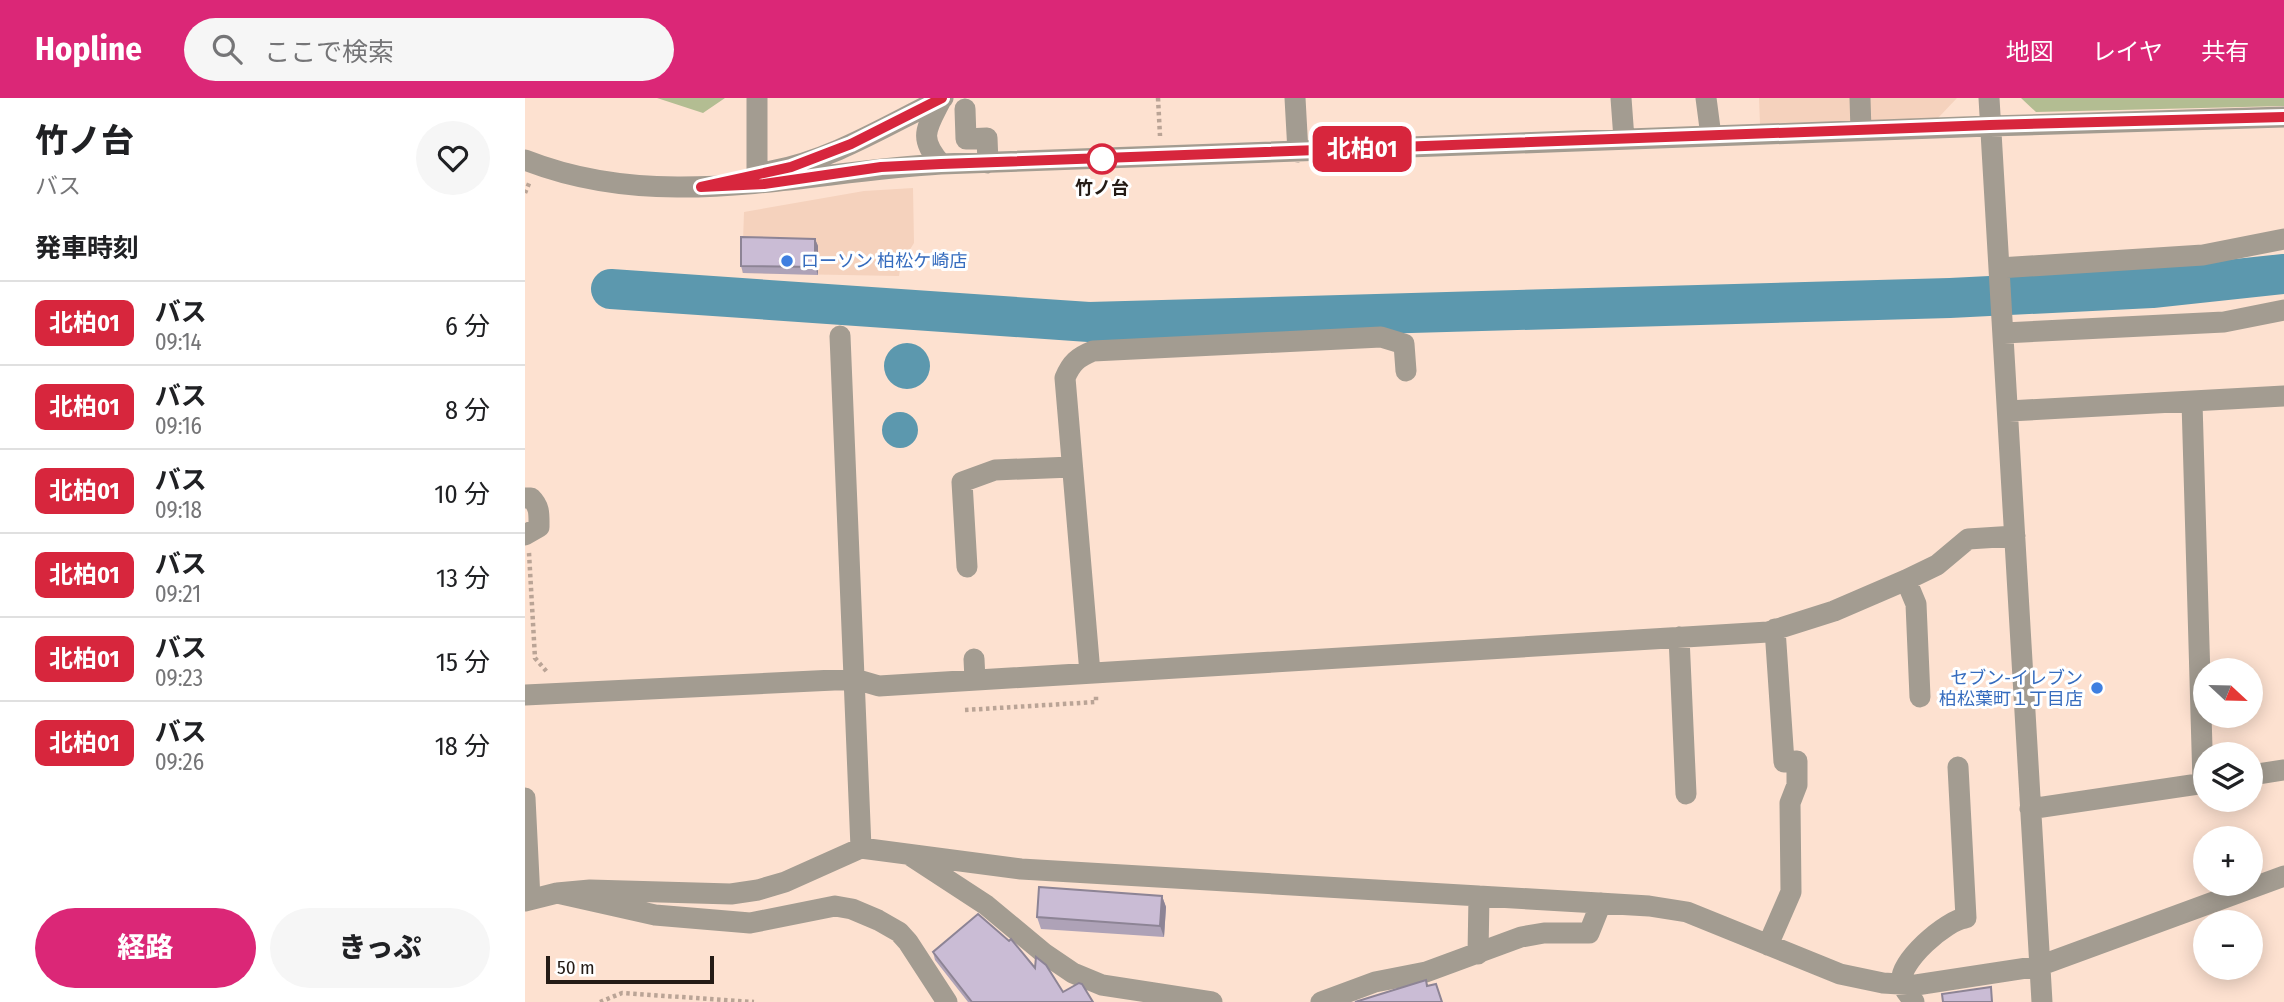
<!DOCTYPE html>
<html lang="ja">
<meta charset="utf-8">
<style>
:root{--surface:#fff;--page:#f6f6f6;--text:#202124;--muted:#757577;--line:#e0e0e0;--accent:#db2777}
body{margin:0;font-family:"Fira Sans Condensed","Noto Sans JP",sans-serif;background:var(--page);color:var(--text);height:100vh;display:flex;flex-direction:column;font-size:26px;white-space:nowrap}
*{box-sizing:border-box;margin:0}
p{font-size:23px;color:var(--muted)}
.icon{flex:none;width:38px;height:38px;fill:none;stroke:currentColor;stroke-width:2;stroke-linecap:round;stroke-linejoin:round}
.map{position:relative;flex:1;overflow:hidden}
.drawer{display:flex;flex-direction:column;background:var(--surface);width:525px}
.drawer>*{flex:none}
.badge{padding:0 14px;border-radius:10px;font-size:24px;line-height:46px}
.needle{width:46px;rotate:112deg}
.buttons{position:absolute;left:1668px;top:560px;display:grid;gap:14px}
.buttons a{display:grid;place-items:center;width:70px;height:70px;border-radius:50%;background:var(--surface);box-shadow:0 4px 18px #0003;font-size:35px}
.scale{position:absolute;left:21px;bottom:18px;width:168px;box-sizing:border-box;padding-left:7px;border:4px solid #241b15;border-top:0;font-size:19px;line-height:24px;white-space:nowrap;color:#241b15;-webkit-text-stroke:5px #fff;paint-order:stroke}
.map>.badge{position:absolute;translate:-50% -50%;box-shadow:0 0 0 4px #fff}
h2{padding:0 35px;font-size:26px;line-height:63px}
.round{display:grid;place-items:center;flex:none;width:74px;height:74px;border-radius:37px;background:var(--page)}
.summary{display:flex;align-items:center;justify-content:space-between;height:119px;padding:0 35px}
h1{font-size:33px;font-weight:800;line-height:52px}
.button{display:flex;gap:14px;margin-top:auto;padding:14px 35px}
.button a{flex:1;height:80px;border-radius:42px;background:var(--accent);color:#fff;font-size:28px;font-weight:800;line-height:80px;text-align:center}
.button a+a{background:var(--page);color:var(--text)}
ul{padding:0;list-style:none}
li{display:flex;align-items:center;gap:21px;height:84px;padding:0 35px;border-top:2px solid var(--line)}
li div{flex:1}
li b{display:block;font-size:26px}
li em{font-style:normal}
li .badge{min-width:77px;font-weight:700;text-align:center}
header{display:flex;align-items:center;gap:42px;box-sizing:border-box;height:98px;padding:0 35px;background:var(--accent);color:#fff}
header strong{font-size:33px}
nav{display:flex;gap:38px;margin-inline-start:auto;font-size:24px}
.search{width:490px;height:63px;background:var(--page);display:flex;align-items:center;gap:18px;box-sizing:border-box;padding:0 24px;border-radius:38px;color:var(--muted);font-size:26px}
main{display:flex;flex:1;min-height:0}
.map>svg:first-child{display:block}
.built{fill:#f5d2bd}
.green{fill:#b3bd92}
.water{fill:#5c98ae}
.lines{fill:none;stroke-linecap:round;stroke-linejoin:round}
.river{stroke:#5c98ae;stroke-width:40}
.path{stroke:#baa496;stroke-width:4.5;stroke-dasharray:3.5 3.5;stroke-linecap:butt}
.minor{stroke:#a39c91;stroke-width:21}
.wall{fill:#aea2b7}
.shaded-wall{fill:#8d8495}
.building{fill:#cabcd5;stroke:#8d8495;stroke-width:2}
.line-casing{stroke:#fff;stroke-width:16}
.line{stroke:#d7263d;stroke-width:10}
.stop-dot{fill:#fff;stroke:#d7263d;stroke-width:3.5}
.shop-dot{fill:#3f7fe0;stroke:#fff;stroke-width:2.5}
.labels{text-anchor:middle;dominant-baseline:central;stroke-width:6;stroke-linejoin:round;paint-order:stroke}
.stop-label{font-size:18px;font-weight:bold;fill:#241b15;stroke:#fff}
.shop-label{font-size:18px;fill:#366cbe;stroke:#fff;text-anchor:start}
</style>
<header>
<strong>Hopline</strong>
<div class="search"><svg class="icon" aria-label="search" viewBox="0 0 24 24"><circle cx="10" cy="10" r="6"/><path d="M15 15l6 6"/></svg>ここで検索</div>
<nav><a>地図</a><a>レイヤ</a><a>共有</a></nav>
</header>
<main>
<section class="drawer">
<div class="summary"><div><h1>竹ノ台</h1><p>バス</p></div><a class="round"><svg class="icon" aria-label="heart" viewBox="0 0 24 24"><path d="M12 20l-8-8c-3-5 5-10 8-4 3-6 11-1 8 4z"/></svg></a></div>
<h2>発車時刻</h2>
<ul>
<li><span class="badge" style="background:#d7263d;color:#fff">北柏01</span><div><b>バス</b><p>09:14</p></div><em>6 分</em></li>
<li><span class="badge" style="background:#d7263d;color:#fff">北柏01</span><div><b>バス</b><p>09:16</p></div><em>8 分</em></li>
<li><span class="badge" style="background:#d7263d;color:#fff">北柏01</span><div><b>バス</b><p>09:18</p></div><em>10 分</em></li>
<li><span class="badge" style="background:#d7263d;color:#fff">北柏01</span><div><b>バス</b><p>09:21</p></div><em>13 分</em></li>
<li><span class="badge" style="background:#d7263d;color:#fff">北柏01</span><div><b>バス</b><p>09:23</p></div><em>15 分</em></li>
<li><span class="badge" style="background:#d7263d;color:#fff">北柏01</span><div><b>バス</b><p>09:26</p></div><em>18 分</em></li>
</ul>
<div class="button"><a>経路</a><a>きっぷ</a></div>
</section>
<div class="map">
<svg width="1759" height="904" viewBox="0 0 1759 904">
<rect width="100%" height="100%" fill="#fde1d0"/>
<path class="built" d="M1234 0H1432L1413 20 1235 26Z
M388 90 389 145 376 166 374 178 217 175 219 114 339 93Z"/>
<path class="green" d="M132 0H200L178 15Z
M1496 0H1759V8L1511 14Z"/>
<path class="water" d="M359 268a23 23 0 1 1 46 0a23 23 0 1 1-46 0Z
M357 332a18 18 0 1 1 36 0a18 18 0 1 1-36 0Z"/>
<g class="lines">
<path class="river" d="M86 191 564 224 1425 200 1627 190 1759 176"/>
<path class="path" d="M633 0 635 38
M0 95 5 83
M4 455 10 560 22 574
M440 612 571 604V596
M75 904 97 895 229 904"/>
<path class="minor" d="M770 0 773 54
M1096 0 1099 41
M1181 0 1186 38
M1335 0 1336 33
M1464 0 1517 904
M440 11 441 41 462 40 463 65
M0 62C137 116 276 74 416 66L1465 28 1759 19
M416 66C392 39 402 30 417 0
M246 73C307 62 362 27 418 0
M232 76V0
M1474 170 1678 157 1759 141
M1479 235 1699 224 1759 212
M315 238 336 750
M1667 304 1678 685
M1484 313 1759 298
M0 400H6C15 409 14 416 14 429L0 437
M442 469 437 384 470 372 547 369
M1381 482 1391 506 1395 599
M1154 539 1161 696
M449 561 450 582
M565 575 540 280C546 265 553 259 568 253L856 239 879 246 881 273
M0 597 330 581 354 588 1243 534 1309 513 1381 482 1412 467 1443 441 1490 438
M1726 677 1759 672
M0 700 5 801
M1505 711 1680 685
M386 758 461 807 520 856 548 875 577 887 687 904
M32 795 65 792 206 796 233 792 260 784 336 750 496 771 1124 808 1162 814 1315 876 1358 885 1391 887 1514 868 1759 778
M0 803 32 795 130 817 225 825 310 808 327 811 353 822 374 834 383 844 422 904
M1243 847 1266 794 1265 705 1272 687V663L1259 664 1250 531
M953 856 954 798
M796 904 850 884 901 874 996 839 1019 835H1064L1076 805
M1389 904C1386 899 1378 891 1377 885 1372 865 1422 821 1441 820L1433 669"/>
</g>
<path class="wall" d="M290 141 293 148V177L218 175 216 168Z
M637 798 641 809 639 839 516 831 512 819Z
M408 854 510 870 538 894 568 904H443L410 862Z"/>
<path class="shaded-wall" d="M290 141 293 148V177L290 169Z
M637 798 641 809 639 839 635 828Z"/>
<path class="building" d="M216 139 290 141V169L216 168Z
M514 789 637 798 635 828 512 819Z
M453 816 484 843 486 841 510 870 511 859 521 867 538 894 554 885 557 886 568 904H447L408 854Z
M901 882 902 888 911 886 917 904H830Z
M1466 889 1467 904H1418L1417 896Z"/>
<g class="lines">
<g class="line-casing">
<path id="line" d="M417 0 326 46 266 69 176 89 239 86 356 69 416 66 1465 27 1759 19"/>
</g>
<use href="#line" class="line"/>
</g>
<circle class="stop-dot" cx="577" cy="61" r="14"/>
<g class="shop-dot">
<circle cx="262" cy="163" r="7"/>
<circle cx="1572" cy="590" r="7"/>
</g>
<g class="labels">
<g class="stop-label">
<text x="577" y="90">竹ノ台</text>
</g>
<g class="shop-label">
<text x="276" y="163">ローソン 柏松ケ崎店</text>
<text x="1558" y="580" text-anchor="end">セブン-イレブン<tspan x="1558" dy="21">柏松葉町１丁目店</tspan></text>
</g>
</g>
</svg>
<div class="buttons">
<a><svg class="needle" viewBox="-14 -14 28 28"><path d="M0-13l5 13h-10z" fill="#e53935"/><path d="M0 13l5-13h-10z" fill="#757577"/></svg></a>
<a><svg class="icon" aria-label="layers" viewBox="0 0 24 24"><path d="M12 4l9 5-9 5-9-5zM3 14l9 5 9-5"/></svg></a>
<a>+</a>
<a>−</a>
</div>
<div class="scale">50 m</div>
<b class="badge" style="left:837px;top:51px;background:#d7263d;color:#fff">北柏01</b>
</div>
</main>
